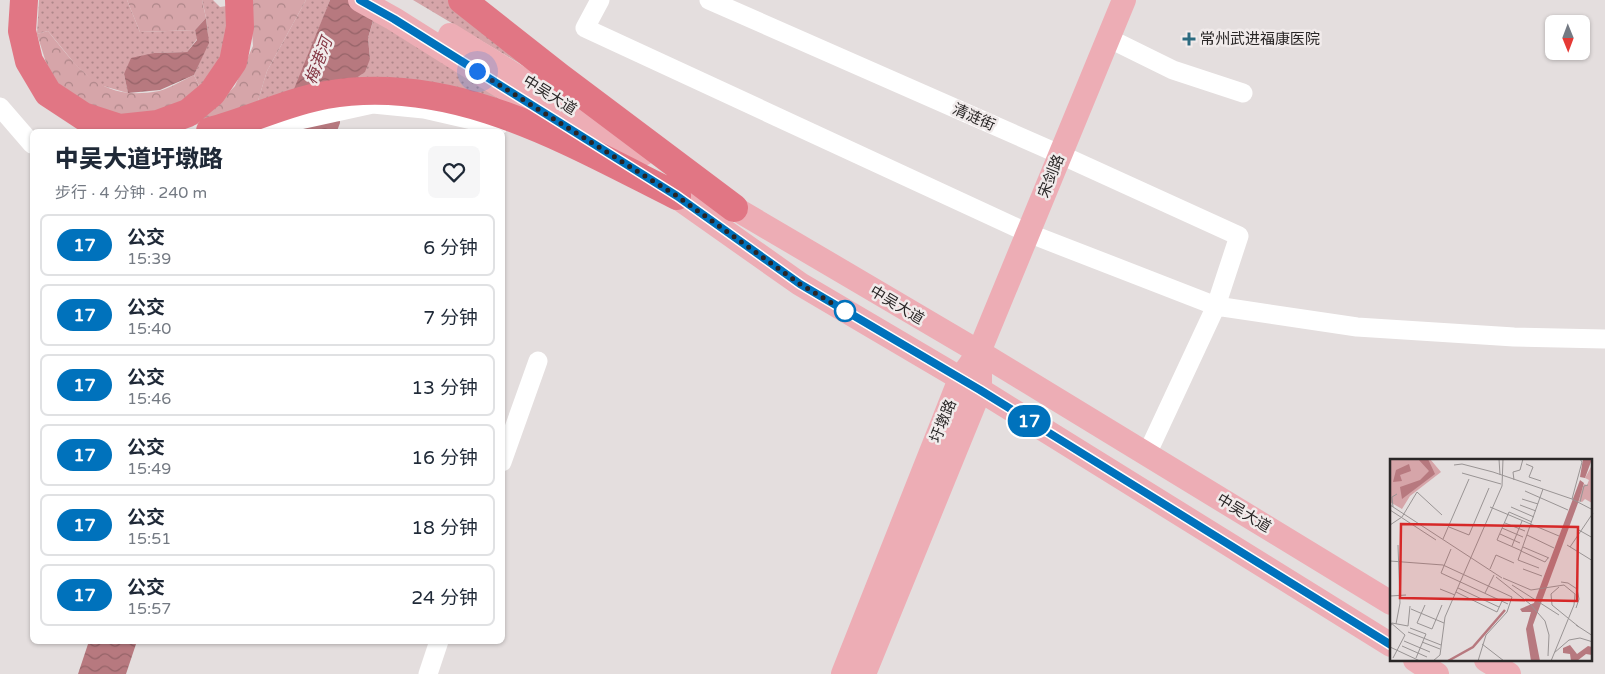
<!DOCTYPE html>
<html lang="zh">
<meta charset="utf-8">
<style>
:root{--surface:#fff;--page:#f6f6f7;--text:#1f2937;--muted:#747a83;--line:#e0e1e3}
body{margin:0;font-family:"Varela Round","Noto Sans SC",sans-serif;background:var(--page);color:var(--text);height:100vh;display:flex;flex-direction:column;font-size:19px;white-space:nowrap}
*{box-sizing:border-box;margin:0}
p{font-size:16px;color:var(--muted)}
.icon{flex:none;width:28px;height:28px;fill:none;stroke:currentColor;stroke-width:2;stroke-linecap:round;stroke-linejoin:round}
.map{position:relative;flex:1;overflow:hidden}
.side{position:absolute;left:30px;top:129px;width:475px;height:515px;display:flex;flex-direction:column;background:var(--surface);border-radius:8px;box-shadow:0 1px 4px #0004}
.side>*{flex:none}
.badge{padding:0 10px;border-radius:16px;font-size:18px;line-height:32px}
.needle{width:32px;rotate:179deg}
.tools{position:absolute;left:1545px;top:15px;display:grid;gap:10px}
.tools a{display:grid;place-items:center;width:45px;height:45px;border-radius:8px;background:var(--surface);box-shadow:0 1px 4px #0004;font-size:25px}
.you{position:absolute;width:25px;height:25px;margin:-12px;border:4px solid #fff;border-radius:50%;background:#1a73e8;box-shadow:0 0 0 8px #1a73e833}
.map>.badge{position:absolute;translate:-50% -50%;box-shadow:0 0 0 2px #fff}
.round{display:grid;place-items:center;flex:none;width:52px;height:52px;border-radius:8px;background:var(--page)}
.headline{display:flex;align-items:center;justify-content:space-between;height:85px;padding:0 25px}
h1{font-size:24px;font-weight:800;line-height:38px}
ul{padding:0;list-style:none}
li{display:flex;align-items:center;gap:15px;height:62px;margin:0 10px 8px;padding:0 15px;border:2px solid var(--line);border-radius:8px}
li div{flex:1}
li b{display:block;font-size:19px}
li em{font-style:normal}
li .badge{min-width:55px;font-weight:700;text-align:center}
.map>svg:first-child{display:block}
.grass{fill:url(#grass-dots)}
.forest{fill:url(#forest-crowns)}
.water{fill:url(#water-waves)}
.lines{fill:none;stroke-linecap:round;stroke-linejoin:round}
.minor{stroke:#fff;stroke-width:19}
.major{stroke:#edadb5;stroke-width:24}
.highway{stroke:#e17684;stroke-width:28}
.line-casing{stroke:#fff;stroke-width:11}
.line{stroke:#0072bc;stroke-width:8}
.walk{stroke:#292626;stroke-width:5;stroke-dasharray:0 9}
.poi-dot{fill:#2c6b80;stroke:#f1ebeb;stroke-width:2}
.stop-dot{fill:#fff;stroke:#0072bc;stroke-width:2.5}
.labels{text-anchor:middle;dominant-baseline:central;stroke-width:5;stroke-linejoin:round;paint-order:stroke}
.poi-label{font-size:15px;fill:#292626;stroke:#f1ebeb;text-anchor:start}
.street-label{font-size:15px;fill:#292626;stroke:#f1ebeb}
.water-label{font-size:16px;font-style:italic;fill:#843643;stroke:#f1ebeb}
.inset-river{fill:none;stroke:#b7797f;stroke-width:2.5}
.inset-road{fill:none;stroke:#999494;stroke-width:1}
.view{fill:#d62828;fill-opacity:0.15;stroke:#d62828;stroke-width:2.5}
.inset-edge{fill:none;stroke:#292626;stroke-width:2.5}
</style>
<div class="map">
<svg width="1605" height="674" viewBox="0 0 1605 674">
<defs>
<pattern id="grass-dots" width="8" height="8" patternUnits="userSpaceOnUse" patternTransform="scale(1.25)"><rect width="8" height="8" fill="#d6a5a9"/><path d="M2 2h.1M6 6h.1" fill="none" stroke="#ae8689" stroke-width="1.8" stroke-linecap="round"/></pattern>
<pattern id="forest-crowns" width="20" height="18" patternUnits="userSpaceOnUse" patternTransform="scale(1.25)"><rect width="20" height="18" fill="#d6a5a9"/><path d="M2 6a3 3 0 1 1 6 0M12 15a3 3 0 1 1 6 0" fill="none" stroke="#ae8689"/></pattern>
<pattern id="water-waves" width="16" height="10" patternUnits="userSpaceOnUse" patternTransform="scale(1.25)"><rect width="16" height="10" fill="#b7797f"/><path d="M0 5q4-4 8 0t8 0" fill="none" stroke="#956368"/></pattern>
</defs>
<rect width="100%" height="100%" fill="#e4dede"/>
<path class="grass" d="M39 0H127L140 32 195 30 197 39 187 52 154 53 124 74 128 93 96 84 75 64 48 31 37 34Z
M202 0H213L220 7 233 5V38L201 90 194 75C210 41 211 37 202 0Z
M306 0H330L294 92 257 104 267 71Z
M413 0H449L524 66Z
M374 18 512 102 350 82 370 59 368 38Z"/>
<path class="forest" d="M127 0H202L206 18 195 30 140 32Z
M250 0H306L267 71 257 104 234 115 186 127 214 108 235 86 253 46Z
M48 31C80 71 101 102 159 91 170 88 183 80 194 75L201 90 176 107 140 118H107L73 102 49 72 37 34Z"/>
<path class="water" d="M330 0H379L368 38 370 59 365 72 350 82 339 99 340 123 337 131H277Z
M206 18 209 43 194 75 160 90 128 93 124 74 131 58 154 53 187 52 197 40 195 30Z
M89 641H137L126 674H78Z"/>
<g class="lines">
<path class="minor" d="M600 0 585 28 1028 233 1216 306 1357 327 1514 337 1605 339
M709 0 1059 154 1239 236 1216 306 1147 454
M1108 38 1173 70 1243 93
M0 107 32 144
M250 131 373 104 424 109 498 126
M502 462 538 361
M428 674 439 641"/>
<path class="major" d="M360 0 394 19 588 141
M450 35 643 154
M661 186 800 284 980 390 1391 645
M719 199 979 352 1391 603
M1415 660 1437 674
M1486 660 1509 674
M843 674 960 379 979 352 1124 0
M864 674 980 390V376"/>
<path class="highway" d="M24 0 22 31 29 61 48 93 83 116 120 128 158 124 188 113 212 93 233 62 240 27 239 0
M462 0 561 78 734 208
M210 131C249 121 286 102 326 95 453 73 567 141 677 196"/>
</g>
<g class="lines">
<g class="line-casing">
<path id="line" d="M360 0 394 19 677 196 800 284 980 390 1391 645"/>
</g>
<use href="#line" class="line"/>
<path class="walk" d="M477 71 677 196 800 284 845 311"/>
</g>
<path class="poi-dot" d="M1186.5 31.5h5v5h5v5h-5v5h-5v-5h-5v-5h5z"/>
<circle class="stop-dot" cx="845" cy="311" r="10"/>
<g class="labels">
<g class="poi-label">
<text x="1200" y="39">常州武进福康医院</text>
</g>
<g class="street-label">
<text transform="translate(550 95) rotate(32)">中吴大道</text>
<text transform="translate(974 117) rotate(24)">清涟街</text>
<text transform="translate(1051 176) rotate(-68)">宋剑路</text>
<text transform="translate(897 305) rotate(31)">中吴大道</text>
<text transform="translate(943 421) rotate(-68)">圩墩路</text>
<text transform="translate(1244 513) rotate(31)">中吴大道</text>
</g>
<g class="water-label">
<text transform="translate(319 61) rotate(-69)">梅港河</text>
</g>
</g>
<g transform="translate(1390 459)">
<rect width="202" height="202" fill="#e4dede"/>
<path d="M0 0H40L51 13 20 37 12 50 0 43ZM202 6V44L195 40 192 43 189 42 191 33 194 25 197 26 199 21 195 19Z" fill="#d6a5a9"/>
<path d="M28 0H38L45 15 12 40 10 28 30 21 39 12ZM193 0H202L195 19 190 18ZM19 5 21 12 10 16 12 22 3 23 6 11ZM190 21 194 24 188 44 143 166 150 202H141L136 170 141 153H132L130 150 144 144ZM180 186 187 195 198 187 202 188V196L196 195 187 202H181L180 195 173 194V189Z" fill="#b7797f"/>
<path class="inset-river" d="M58 202 83 188 115 151"/>
<path class="inset-road" d="M109 0 110 16M136 5 143 8 139 18 151 22M64 6 72 5 103 13 182 40 203 51M72 14 111 25M124 21 123 13 130 11 133 0M135 32 178 51M132 40 148 45M182 40 192 3 190 0M190 43 194 27 198 26M0 46 112 119M130 46 146 52M3 48 2 38 7 35M100 48 169 77M121 48 144 58M0 51 46 81M115 64 135 72M0 66 12 58 27 33 52 56M59 68 79 76 99 29M112 69 133 78M187 70 203 79M110 75 130 84M137 76 164 89M53 80 79 20M177 86 203 102M122 87 132 62M133 88 159 99M180 88 203 54M61 90 51 114 118 145M131 92 155 103 158 99M132 92 107 81 119 53 142 63M0 102 53 106 122 138 117 153 96 176 88 202M149 109 128 101 153 30M100 110 106 96 124 104M133 110 152 117M106 118 140 145 155 162 159 176 158 197M113 119 141 131 174 126 185 135 184 146 161 202M171 123 178 124 187 130 189 140 186 149M122 126 169 156M169 128 161 135 162 146 189 168M68 129 109 148M50 130 65 136M66 133 107 153 112 142M95 134 104 116M0 137 16 136M35 146 27 164 42 170 52 146M21 150 54 164M0 163 15 176 3 199M6 165 10 144 8 86M186 166 203 177M0 168 2 164 18 167 20 147M20 169 36 175 26 199M18 173 51 186M14 182 40 193M32 183 50 190M92 185 114 202M12 187 37 198M0 188 30 202M164 194 179 181 190 179 203 183M43 202 50 196 55 158 112 27 113 0"/>
<path class="view" d="M11 65 188 68 187 142 10 139Z"/>
<rect width="202" height="202" class="inset-edge"/>
</g>
</svg>
<div class="tools">
<a><svg class="needle" viewBox="-14 -14 28 28"><path d="M0-13l5 13h-10z" fill="#e53935"/><path d="M0 13l5-13h-10z" fill="#747a83"/></svg></a>
</div>
<div class="you" style="left:477px;top:71px"></div>
<b class="badge" style="left:1029px;top:421px;background:#0072bc;color:#fff">17</b>
<section class="side">
<div class="headline"><div><h1>中吴大道圩墩路</h1><p>步行 · 4 分钟 · 240 m</p></div><a class="round"><svg class="icon" aria-label="heart" viewBox="0 0 24 24"><path d="M12 20l-8-8c-3-5 5-10 8-4 3-6 11-1 8 4z"/></svg></a></div>
<ul>
<li><span class="badge" style="background:#0072bc;color:#fff">17</span><div><b>公交</b><p>15:39</p></div><em>6 分钟</em></li>
<li><span class="badge" style="background:#0072bc;color:#fff">17</span><div><b>公交</b><p>15:40</p></div><em>7 分钟</em></li>
<li><span class="badge" style="background:#0072bc;color:#fff">17</span><div><b>公交</b><p>15:46</p></div><em>13 分钟</em></li>
<li><span class="badge" style="background:#0072bc;color:#fff">17</span><div><b>公交</b><p>15:49</p></div><em>16 分钟</em></li>
<li><span class="badge" style="background:#0072bc;color:#fff">17</span><div><b>公交</b><p>15:51</p></div><em>18 分钟</em></li>
<li><span class="badge" style="background:#0072bc;color:#fff">17</span><div><b>公交</b><p>15:57</p></div><em>24 分钟</em></li>
</ul>
</section>
</div>
